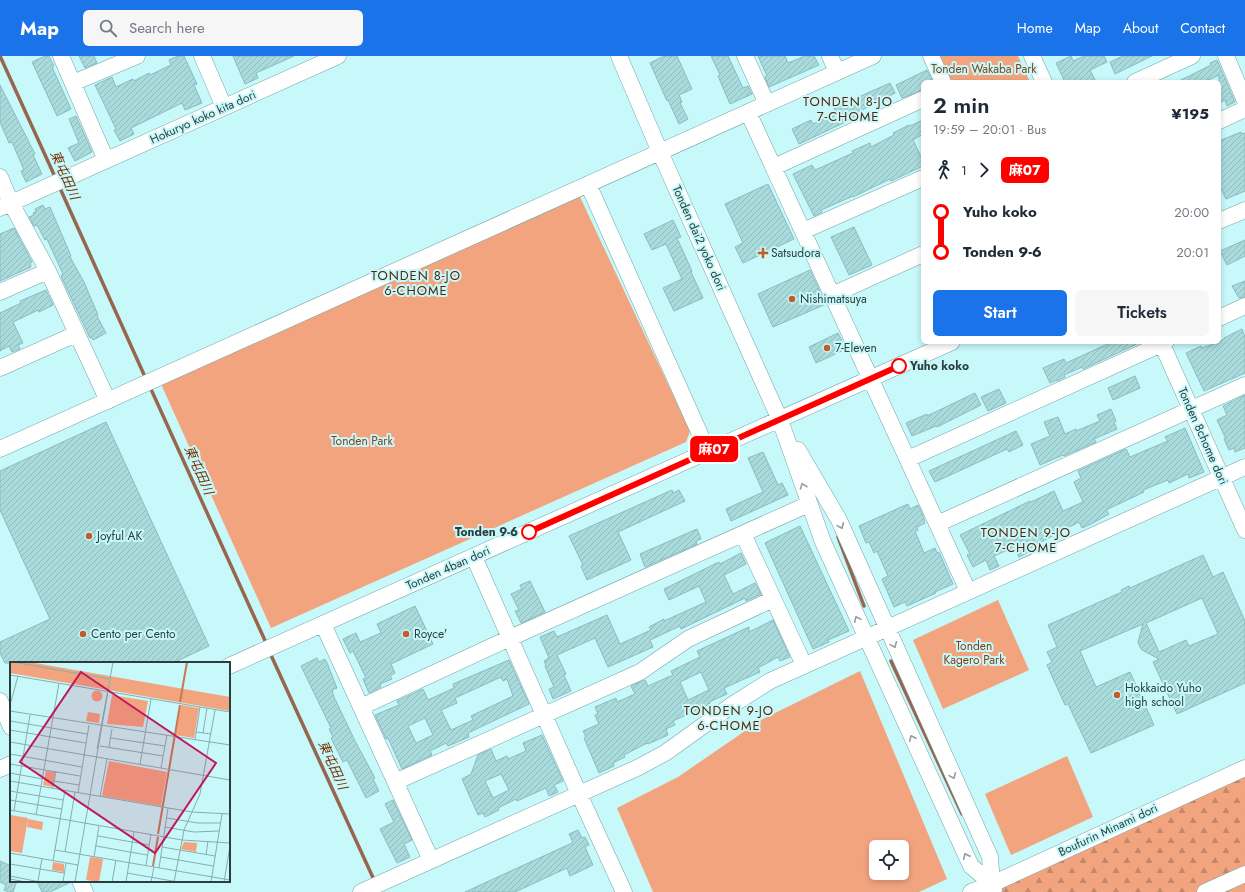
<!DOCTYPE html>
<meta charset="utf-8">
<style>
:root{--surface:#fff;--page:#f6f6f7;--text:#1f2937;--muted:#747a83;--accent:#1a73e8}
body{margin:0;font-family:Jost,"Noto Sans JP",sans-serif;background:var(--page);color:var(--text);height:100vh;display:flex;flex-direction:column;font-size:15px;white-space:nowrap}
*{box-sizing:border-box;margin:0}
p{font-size:13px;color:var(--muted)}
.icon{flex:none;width:22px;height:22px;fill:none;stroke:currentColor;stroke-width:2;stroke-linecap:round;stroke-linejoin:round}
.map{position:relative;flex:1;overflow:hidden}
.panel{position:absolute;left:921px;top:24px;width:300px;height:264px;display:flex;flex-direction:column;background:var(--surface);border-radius:6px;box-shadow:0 2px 6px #0003}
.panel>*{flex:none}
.badge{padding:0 8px;border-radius:6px;font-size:14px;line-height:26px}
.buttons{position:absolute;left:869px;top:784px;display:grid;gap:8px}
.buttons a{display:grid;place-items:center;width:40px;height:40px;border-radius:6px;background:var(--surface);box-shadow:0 2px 6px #0003;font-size:20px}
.map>.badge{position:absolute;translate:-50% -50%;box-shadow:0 0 0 2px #fff}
.legs{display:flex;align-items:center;gap:6px;height:44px;padding:0 12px;font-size:13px}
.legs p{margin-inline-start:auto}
.overview{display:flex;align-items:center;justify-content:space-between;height:68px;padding:0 12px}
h1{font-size:22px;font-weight:600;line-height:30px}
.action{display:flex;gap:8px;margin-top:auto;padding:8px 12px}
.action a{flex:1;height:46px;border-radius:6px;background:var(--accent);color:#fff;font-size:16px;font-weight:600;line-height:46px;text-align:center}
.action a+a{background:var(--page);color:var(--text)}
ul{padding:0 12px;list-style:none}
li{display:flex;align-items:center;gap:14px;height:40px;font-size:15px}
li i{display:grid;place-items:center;width:6px;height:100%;margin:0 5px;background:currentColor}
li i::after{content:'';width:10px;height:10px;margin:-5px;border:3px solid;border-radius:50%;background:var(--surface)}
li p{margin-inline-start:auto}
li:first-child i{background:linear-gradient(#0000 50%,currentColor 0)}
li:last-child i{background:linear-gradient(currentColor 50%,#0000 0)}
header{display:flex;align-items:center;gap:24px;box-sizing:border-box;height:56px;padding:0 20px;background:var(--accent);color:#fff}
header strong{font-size:19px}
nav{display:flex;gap:22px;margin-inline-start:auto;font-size:14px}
.search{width:280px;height:36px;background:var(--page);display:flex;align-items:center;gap:10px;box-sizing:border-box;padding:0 14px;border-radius:6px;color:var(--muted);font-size:15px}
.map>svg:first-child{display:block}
.forest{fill:url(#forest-firs)}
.park{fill:#f2a47f;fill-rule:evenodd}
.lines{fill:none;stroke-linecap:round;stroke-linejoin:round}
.stream{stroke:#96674e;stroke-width:3.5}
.building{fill:url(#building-hatch);stroke:#8cbbbd;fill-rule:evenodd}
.minor-casing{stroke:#74a3a5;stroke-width:17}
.minor{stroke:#fff;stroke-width:16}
.oneway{stroke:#949e9f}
.line-1-casing{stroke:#fff;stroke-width:9}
.line-1{stroke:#f00;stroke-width:6}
.poi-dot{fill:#c15d26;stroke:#c7f8fa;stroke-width:1.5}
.stop-1-dot{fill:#fff;stroke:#f00;stroke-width:2}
.labels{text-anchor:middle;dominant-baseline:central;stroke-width:4;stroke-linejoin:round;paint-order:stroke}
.park-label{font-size:12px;fill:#863f18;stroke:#c7f8fa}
.street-label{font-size:12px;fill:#2a3e3f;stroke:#c7f8fa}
.poi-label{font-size:12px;fill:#2a3e3f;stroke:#c7f8fa;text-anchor:start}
.stop-label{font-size:12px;font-weight:bold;fill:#2a3e3f;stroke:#c7f8fa;text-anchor:start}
.neighbourhood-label{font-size:13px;letter-spacing:1px;fill:#55250b;stroke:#c7f8fa}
.water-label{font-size:13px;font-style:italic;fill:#793307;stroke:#c7f8fa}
.inset-river{fill:none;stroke:#c57955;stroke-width:2}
.inset-road{fill:none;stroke:#88aeaf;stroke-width:1}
.view{fill:#c2185b;fill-opacity:0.15;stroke:#c2185b;stroke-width:2}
.inset-edge{fill:none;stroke:#2a3e3f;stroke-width:2}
</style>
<header>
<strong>Map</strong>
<div class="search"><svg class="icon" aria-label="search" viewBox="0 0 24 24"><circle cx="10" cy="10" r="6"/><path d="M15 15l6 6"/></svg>Search here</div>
<nav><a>Home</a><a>Map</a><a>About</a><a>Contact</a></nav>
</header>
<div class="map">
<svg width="1245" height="836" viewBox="0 0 1245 836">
<defs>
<pattern id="forest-firs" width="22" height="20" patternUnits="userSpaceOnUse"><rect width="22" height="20" fill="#f2a47f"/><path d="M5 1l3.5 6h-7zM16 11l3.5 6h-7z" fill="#c48769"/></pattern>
<pattern id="building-hatch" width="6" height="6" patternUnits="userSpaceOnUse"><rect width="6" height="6" fill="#aadbdc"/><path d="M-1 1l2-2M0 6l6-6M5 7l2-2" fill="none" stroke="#92bdbe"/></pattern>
</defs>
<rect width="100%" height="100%" fill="#c7f8fa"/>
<path class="forest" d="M1245 720V836H981Z"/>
<path class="park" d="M939 0H1018L1030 26H951Z
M580 141 690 375 686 386 271 572 161 328Z
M998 544 1029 614 943 653 913 584Z
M860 615 947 823 919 836H653L617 752 678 721 761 664ZM876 791H902V817H876Z
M1067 700 1093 761 1011 799 985 738Z"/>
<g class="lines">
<path class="stream" d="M0 0 56 123
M59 130 146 323
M150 331 267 589
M838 481 864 550
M270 597 375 826
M891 605 962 758"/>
</g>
<path class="building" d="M45 0H49L54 10 52 11 71 53 57 60 32 6Z
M79 0H94L97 7 85 12Z
M178 0H184L197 28 194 29 202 47 185 54 182 47 131 72 134 78 120 85 114 74 116 73 95 29 112 21 116 31 133 23 134 25 149 17 150 19 171 9 169 4Z
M233 0H294L256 17 258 22 245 28Z
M664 0H677L692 33 679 39 682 46 680 47 688 63 679 68 668 44 667 45 650 7Z
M711 0H728L743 32 748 30 752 38 730 48 718 20 720 19Z
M758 0H785L788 7 805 0H814L819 9 769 31 765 21 767 20Z
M1071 0 1073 5 1084 0H1104L1107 6 1090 14 1096 26H1065L1056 7Z
M1123 0H1152L1115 18 1110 6Z
M1217 4 1235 46 1227 50 1225 44 1219 47V19L1204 26H1177L1211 9 1210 7Z
M927 14 933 26H923V34L902 42 896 29Z
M890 27 895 37 856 57 858 60 799 88 792 73 811 64 813 68 836 57 834 52Z
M0 29 35 98 33 99 42 118 26 126 21 115 24 114 12 86 9 87 0 66Z
M76 60 92 96 75 105 68 92 79 87 69 63Z
M923 64V78L913 84 923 105V110L891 125 890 123 853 141V140L821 154 822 156 814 160 793 118 812 109 815 114 853 97 852 95 870 87 871 91 894 79 893 77 909 69 910 70Z
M1241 76 1242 78 1245 77V135L1226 143 1219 129V85Z
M768 128 794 183 743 207 735 191 743 187 725 148Z
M43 149 45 153 50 151 71 200 70 201 84 226 98 259 97 260 106 277 93 284 91 281 90 282 61 220 63 218 47 183 45 184 37 169 34 170 29 161 34 159 33 157 36 156 35 153Z
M673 164 681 181 677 182 692 215 691 216 703 242 674 255 663 232 682 223 666 188 652 194 644 178Z
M854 171 872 209 849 219 831 181Z
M14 172 32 206 30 207 31 211 0 225V178Z
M1245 184V200L1227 209 1220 195Z
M810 214 826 248 773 271 758 238Z
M1245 225V241L1239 242 1232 230Z
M46 234 53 249 39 256 38 254 13 266 23 287 18 289 20 293 12 296 9 290 0 295V257L21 247 20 245Z
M1242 273 1245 281V317L1204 335 1186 297 1201 290 1202 292 1219 286 1224 283V282Z
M838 277 846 293 816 307 809 291Z
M1112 286H1141L1083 313 1082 311 1064 319 1065 321 1057 325V324L1050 327 1043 312 1064 303 1066 307Z
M1135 320 1140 332 1113 344 1108 332Z
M999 333 1006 347 988 355 981 341Z
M975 337 981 349 937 371 936 370 912 380 906 367 927 358V360Z
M1245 339V392L1235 396 1234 392 1229 394 1224 383H1226L1217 364 1227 359 1223 350Z
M1111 353 1116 365 1114 366 1117 373 1094 383 1096 386 1064 400 1063 399 1040 409 1031 388 1050 380 1044 366 1058 361 1065 378 1076 373V375L1100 365 1097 359Z
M106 366 209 590 173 607H5L0 597V586L50 563 0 454V415Z
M1185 372 1204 416 1189 422 1188 418 1169 427 1168 424 1143 434 1144 436 1106 454 1109 458 1091 468 1082 472 1079 466 1026 494 1027 497 1019 501 1014 491 994 500 999 510 990 514 986 504 973 511 967 499 970 498 960 479 1030 445 1031 446 1054 435 1063 455 1083 446 1074 426 1081 422 1078 415 1126 393 1130 401 1168 385 1165 381Z
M1016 375 1023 389 1009 396 1007 393 935 426 929 415Z
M763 396 778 429 782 427 788 439 731 465 726 453 763 436 748 402Z
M672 434 673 437 679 434 685 445 618 476 631 504 587 524 581 510 583 509 569 480Z
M908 448 910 453 918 449 922 457 925 467 917 471 918 474 915 475 924 497 935 492 937 497 939 496 953 528 935 536 936 537 907 550 905 546 894 551 882 523 888 520 877 495 874 497 869 486 866 487 859 470Z
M800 470 849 575 828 584 829 586 813 593 765 487Z
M697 473 701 483 696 485 697 488 645 511 640 498Z
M741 497 746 508 724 519 733 538 755 527 761 538 746 545 745 542 681 573 680 570 650 584 653 591 608 611 595 582 557 599 566 618 564 619 571 635 553 643 549 633 554 631 545 610 546 609 544 605 549 602 540 581 554 575 557 581 607 559 620 588 651 574 649 571 664 563V565L706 546 699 530 669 544 664 533 719 506 720 508Z
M1203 499 1213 521 1223 516 1245 565V627L1177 658 1153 606 1159 603 1142 594 1140 591 1138 586 1143 568 1080 595 1096 631 1130 616 1154 669 1091 697 1068 648 1065 649 1047 609 1052 606 1047 596 1057 591 1048 569 1122 536 1121 534 1129 530 1130 532ZM1202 542 1218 578 1189 590 1186 584 1159 596 1146 567Z
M530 525 545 556 521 567 515 555 519 554 511 538 522 533 520 529Z
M415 550 433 588 391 608 395 617 390 620 392 623 380 628 381 631 369 637 363 623 366 622 353 595 350 597 343 583 356 577 360 586 381 577 377 568Z
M773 564 790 601 780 605 778 601 758 612 760 616 724 632 727 638 709 646 710 648 673 665 675 669 666 673 668 679 648 688 647 687 624 699 625 701 613 707 614 710 599 717 584 682 586 681 583 675 599 668 595 659 598 658 595 651 616 642 617 646 635 638 631 630 645 624 648 630 673 619 671 615 700 601 697 595 749 571V576ZM701 616 709 634 688 644 680 626Z
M317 602 319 606 325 603 329 611V612L337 632 332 634 334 641 355 685 375 722 373 723 379 735 366 742 347 704 343 706 331 682 333 681 329 673 331 672 301 610Z
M509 604 529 648 468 677 469 681 448 690 446 687 430 695 432 699 402 713 388 682 386 683 375 659 399 649 397 645 423 633 428 644 454 632 453 628ZM501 621 503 625 507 623 513 640 471 660 473 664 451 674 441 654 457 647 455 642ZM425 662 433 679 416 687 408 670Z
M542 679 563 725 554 729 558 736 549 740 546 732 517 745 516 743 498 752 499 754 485 761 483 757 478 759 462 723 471 718 478 699 491 693 496 705 507 700 508 703 526 695 523 687ZM501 718 509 734 493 742 485 725Z
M393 744 412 784 404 788 410 801 397 807 380 773 394 766 385 748Z
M578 774 582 782 585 781 589 789 585 791 593 809 570 820 567 812 515 836H465L572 787 573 786 569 778Z
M0 805 11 810V825H17L13 836H9L4 834 6 829 0 826Z
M37 825H71V826L50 836H42Z"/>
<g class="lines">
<g class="minor-casing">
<path id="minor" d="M61 0 106 104
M202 0 224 51
M619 0 660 96 780 364 823 486 971 810 992 828
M745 0 767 48
M830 0 837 16
M931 0 943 26
M1032 0 1044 26
M1226 0 1245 45
M1135 26 1192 0
M73 27 137 0
M748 56 968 535
M1219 65 1245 53
M774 111 923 43
M0 121 11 147 48 215 108 345
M588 128 708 396
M0 152 338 0
M1219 165 1245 154
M803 175 923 122
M0 236 48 215
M832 239 923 198
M1219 262 1245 250
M1161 286 1245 474
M0 312 76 278
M0 393 873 0
M798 394 839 464 990 801 992 828 994 833
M908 403 1166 286
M937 468 1245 329
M743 478 804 609
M474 501 579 738 624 836
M323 568 431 804
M229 610 952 286
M0 645 11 671
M361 651 510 582 809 448
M0 713 11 708
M395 726 640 616 688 583 773 543
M80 825 85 836
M361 836 637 712 665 697 732 649 770 625 1245 411
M971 836 992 828 1245 712
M1205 836 1245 818"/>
</g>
<use href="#minor" class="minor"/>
</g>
<defs><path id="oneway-chevron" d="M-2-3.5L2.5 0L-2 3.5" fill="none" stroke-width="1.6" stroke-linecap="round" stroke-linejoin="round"/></defs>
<g class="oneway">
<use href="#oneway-chevron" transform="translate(803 430) rotate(-109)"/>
<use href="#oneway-chevron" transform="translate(841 470) rotate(66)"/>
<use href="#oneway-chevron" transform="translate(857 563) rotate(-114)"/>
<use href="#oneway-chevron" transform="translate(894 589) rotate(66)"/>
<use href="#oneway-chevron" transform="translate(912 682) rotate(-115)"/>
<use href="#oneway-chevron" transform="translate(953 720) rotate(66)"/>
<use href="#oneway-chevron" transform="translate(966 800) rotate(-115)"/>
</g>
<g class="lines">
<g class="line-1-casing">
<path id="line-1" d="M529 476 899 310"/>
</g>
<use href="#line-1" class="line-1"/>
</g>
<g class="poi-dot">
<path d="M761 191h4v4h4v4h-4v4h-4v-4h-4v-4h4z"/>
<circle cx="792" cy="243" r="4"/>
<circle cx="827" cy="292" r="4"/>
<circle cx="89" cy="480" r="4"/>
<circle cx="83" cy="578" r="4"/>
<circle cx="406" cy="578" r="4"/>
<circle cx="1117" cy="639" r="4"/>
</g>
<g class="stop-1-dot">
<circle cx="899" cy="310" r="7"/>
<circle cx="529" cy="476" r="7"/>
</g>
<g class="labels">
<g class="park-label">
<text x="984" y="13">Tonden Wakaba Park</text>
<text x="362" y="385">Tonden Park</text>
<text x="974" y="590">Tonden<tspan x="974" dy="14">Kagero Park</tspan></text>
</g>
<g class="street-label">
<text transform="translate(203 61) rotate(-24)">Hokuryo koko kita dori</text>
<text transform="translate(699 182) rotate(66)">Tonden dai2 yoko dori</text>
<text transform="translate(1203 380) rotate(66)">Tonden 8chome dori</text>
<text transform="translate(448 512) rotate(-24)">Tonden 4ban dori</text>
<text transform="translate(1108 774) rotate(-25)">Boufurin Minami dori</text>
</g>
<g class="poi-label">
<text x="771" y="197">Satsudora</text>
<text x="800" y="243">Nishimatsuya</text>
<text x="835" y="292">7-Eleven</text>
<text x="97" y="480">Joyful AK</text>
<text x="91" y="578">Cento per Cento</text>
<text x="414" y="578">Royce'</text>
<text x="1125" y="632">Hokkaido Yuho<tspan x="1125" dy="14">high school</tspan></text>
</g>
<g class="stop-label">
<text x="910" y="310">Yuho koko</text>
<text x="518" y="476" text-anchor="end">Tonden 9-6</text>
</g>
<g class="neighbourhood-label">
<text x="848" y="45">TONDEN 8-JO<tspan x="848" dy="15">7-CHOME</tspan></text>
<text x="416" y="219">TONDEN 8-JO<tspan x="416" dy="15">6-CHOME</tspan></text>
<text x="1026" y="476">TONDEN 9-JO<tspan x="1026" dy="15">7-CHOME</tspan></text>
<text x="729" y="654">TONDEN 9-JO<tspan x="729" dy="15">6-CHOME</tspan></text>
</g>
<g class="water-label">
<text transform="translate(65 119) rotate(66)">東屯田川</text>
<text transform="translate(199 414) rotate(66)">東屯田川</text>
<text transform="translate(333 709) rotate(66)">東屯田川</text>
</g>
</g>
<g transform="translate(10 606)">
<rect width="220" height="220" fill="#c7f8fa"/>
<path d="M0 0H19L220 35V49L0 11Z" fill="#f2a47f"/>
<path d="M81.5 34a5.5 5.5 0 1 1 11 0a5.5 5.5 0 1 1-11 0ZM102 33 138 39 133 65 97 62ZM171 43 189 46 184 76 165 73ZM78 50 90 52 89 61 76 59ZM99 99 157 110 151 144 92 134ZM36 109 45 110 43 125 33 123ZM0 153 18 156 12 191 0 189ZM18 157 33 160 32 168 17 165ZM174 180 187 181 186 190 171 187ZM80 195 93 197 89 220 76 218ZM43 200 54 202V210L42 208Z" fill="#f2a47f"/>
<path class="inset-river" d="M170 40 177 0M148 172 170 43M143 204 148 175"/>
<path class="inset-road" d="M3 0 100 17 103 0M0 13 220 50M0 43 8 14M0 49 220 83M0 59 77 72M0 68 76 81M186 70 201 72M193 71 197 46M101 76 155 84M185 77 190 45M0 80 220 118M90 84 153 94M99 85 102 67M87 87 100 17M0 92 72 105M0 102 70 114M130 102 141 37M151 106 157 73M0 111 33 117M0 119 182 150 220 152M44 119 69 123M43 126 46 109M0 129 53 138M68 131 79 63M90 135 97 97M0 138 52 147M0 148 172 178 220 181M4 149 20 53M26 153 49 21M157 156 188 161H211M155 165 184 170 209 169M88 174 139 183M86 184 137 193M152 185 205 194M45 188 220 218M55 190 65 130M0 191 68 203M196 193 198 179M84 195 89 164M151 195 203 204M43 199 55 128M0 202 54 211M136 203 141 172M149 206 158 146M117 211 168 220M0 214 30 220M0 217 16 220M28 219 32 197M53 220 56 201M65 220 98 29M102 220 106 198M116 220 124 170M141 220 144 205M164 220 174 168 190 132 205 48M201 220 212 152M214 220 220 184"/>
<path class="view" d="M71 10 206 101 145 191 10 100Z"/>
<rect width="220" height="220" class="inset-edge"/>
</g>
</svg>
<div class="buttons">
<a><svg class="icon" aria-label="locate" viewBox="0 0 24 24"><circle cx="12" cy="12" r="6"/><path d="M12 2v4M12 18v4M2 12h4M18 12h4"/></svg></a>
</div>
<b class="badge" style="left:714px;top:393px;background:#f00;color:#fff">麻07</b>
<section class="panel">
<div class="overview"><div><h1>2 min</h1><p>19:59 – 20:01 · Bus</p></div><b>¥195</b></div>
<div class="legs"><svg class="icon" aria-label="walk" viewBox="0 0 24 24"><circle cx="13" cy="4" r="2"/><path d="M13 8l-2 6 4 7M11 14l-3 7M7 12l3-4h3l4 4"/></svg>1<svg class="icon" aria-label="forward" viewBox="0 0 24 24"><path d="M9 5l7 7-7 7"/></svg><b class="badge" style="background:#f00;color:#fff">麻07</b></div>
<ul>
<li><i style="color:#f00"></i><b>Yuho koko</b><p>20:00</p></li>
<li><i style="color:#f00"></i><b>Tonden 9-6</b><p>20:01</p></li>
</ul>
<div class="action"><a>Start</a><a>Tickets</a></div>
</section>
</div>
